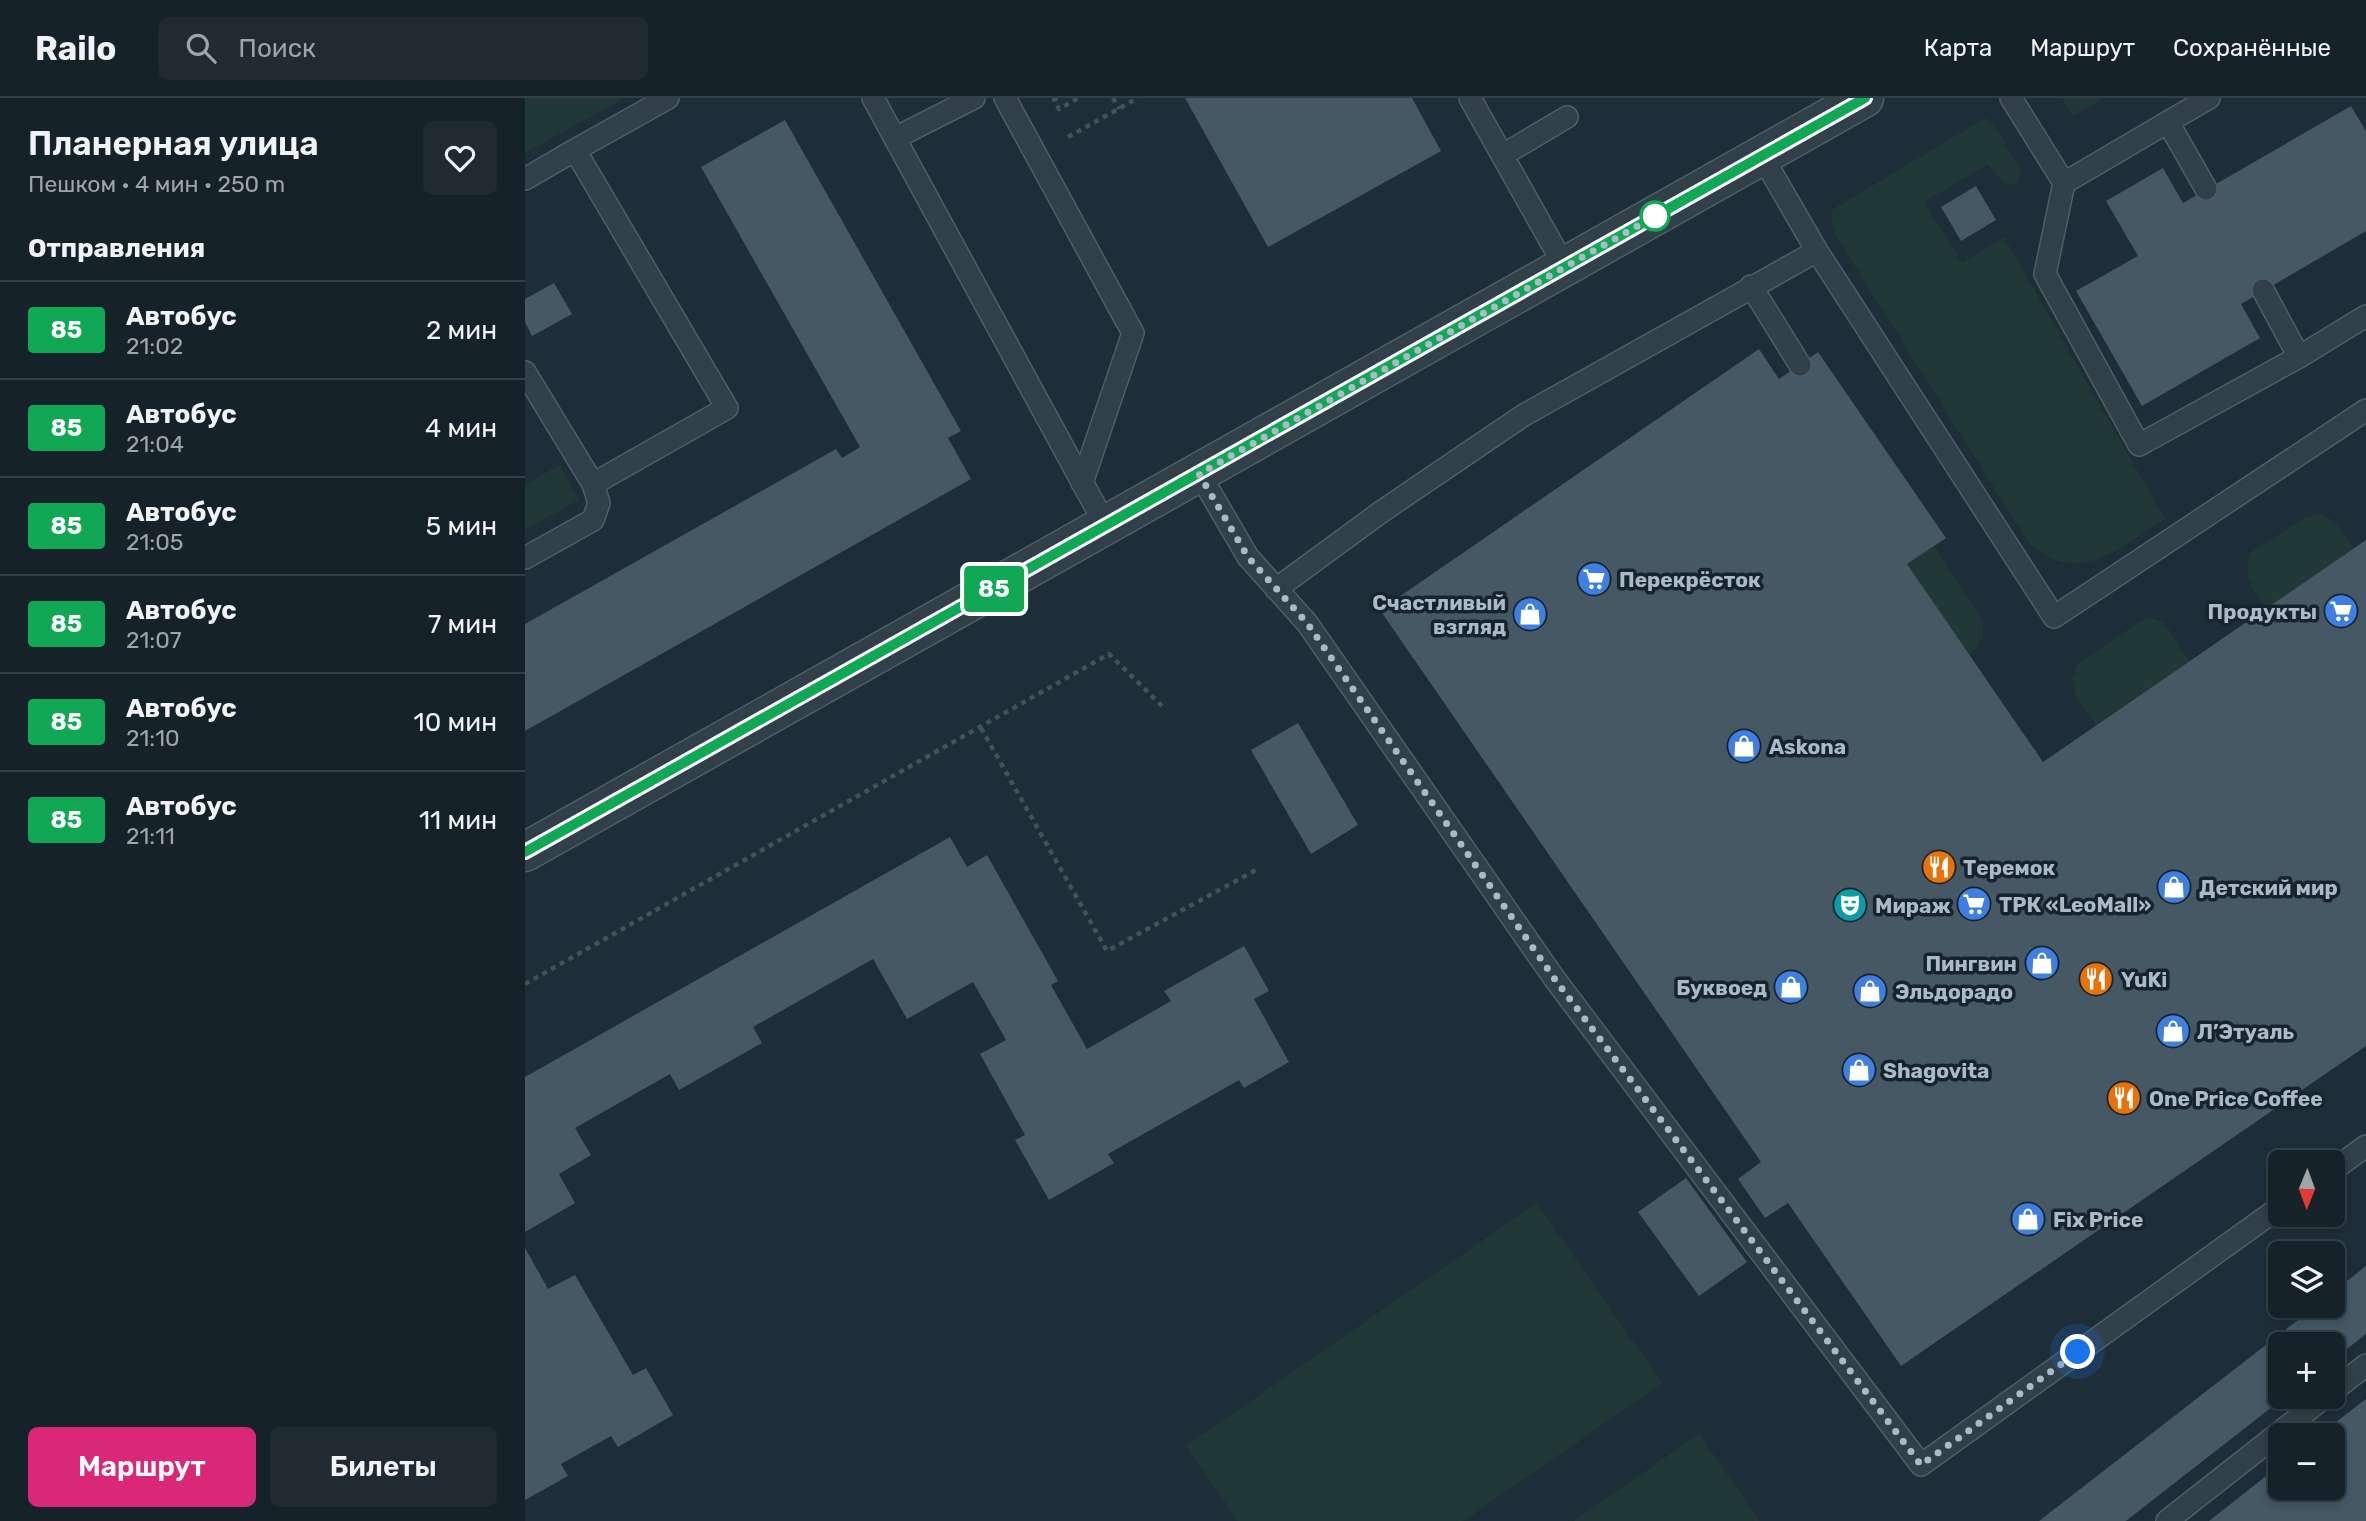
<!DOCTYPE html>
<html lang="ru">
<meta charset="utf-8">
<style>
:root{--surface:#16222a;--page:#1f2a32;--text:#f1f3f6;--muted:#9ea4a8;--line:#353f47;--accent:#db2777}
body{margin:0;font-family:Rubik,sans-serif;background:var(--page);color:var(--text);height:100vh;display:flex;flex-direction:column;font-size:26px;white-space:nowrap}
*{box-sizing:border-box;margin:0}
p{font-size:23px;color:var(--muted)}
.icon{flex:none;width:38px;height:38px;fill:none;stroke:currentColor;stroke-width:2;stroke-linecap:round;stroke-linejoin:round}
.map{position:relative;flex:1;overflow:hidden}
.sheet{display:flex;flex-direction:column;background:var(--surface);width:525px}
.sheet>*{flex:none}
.badge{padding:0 14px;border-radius:5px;font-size:24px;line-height:46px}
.needle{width:46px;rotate:181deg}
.buttons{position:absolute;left:1743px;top:1052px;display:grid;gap:14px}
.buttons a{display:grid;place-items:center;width:77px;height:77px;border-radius:10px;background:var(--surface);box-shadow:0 4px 10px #0003,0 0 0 2px var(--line);font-size:35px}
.you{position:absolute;width:35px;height:35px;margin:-18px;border:5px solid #fff;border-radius:50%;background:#1a73e8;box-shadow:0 0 0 10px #1a73e833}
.map>.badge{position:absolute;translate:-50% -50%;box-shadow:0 0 0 4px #fff}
h2{padding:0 28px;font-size:26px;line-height:63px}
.round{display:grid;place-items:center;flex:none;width:74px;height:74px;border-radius:10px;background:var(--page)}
.summary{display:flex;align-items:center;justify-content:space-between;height:119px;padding:0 28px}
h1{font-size:33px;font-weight:600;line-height:52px}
.primary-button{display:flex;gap:14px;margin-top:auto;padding:14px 28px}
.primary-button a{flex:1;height:80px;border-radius:10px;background:var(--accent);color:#fff;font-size:28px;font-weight:600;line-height:80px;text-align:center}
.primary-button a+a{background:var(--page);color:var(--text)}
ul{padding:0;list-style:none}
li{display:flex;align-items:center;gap:21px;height:98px;padding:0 28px;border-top:2px solid var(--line)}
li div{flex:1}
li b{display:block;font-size:26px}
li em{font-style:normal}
li .badge{min-width:77px;font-weight:700;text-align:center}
header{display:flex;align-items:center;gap:42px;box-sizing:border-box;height:98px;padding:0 35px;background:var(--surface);border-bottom:2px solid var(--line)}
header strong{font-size:33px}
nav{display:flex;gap:38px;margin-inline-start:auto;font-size:24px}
.search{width:490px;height:63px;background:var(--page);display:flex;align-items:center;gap:18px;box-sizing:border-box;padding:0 24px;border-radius:10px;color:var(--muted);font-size:26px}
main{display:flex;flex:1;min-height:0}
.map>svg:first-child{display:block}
.green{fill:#203937}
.building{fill:#455864}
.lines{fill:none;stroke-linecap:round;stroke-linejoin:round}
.service-casing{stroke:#4f5d67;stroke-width:24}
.minor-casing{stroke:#4f5d67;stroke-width:41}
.path{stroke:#3d5654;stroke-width:4.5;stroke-dasharray:5 5;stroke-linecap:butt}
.service{stroke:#313f48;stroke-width:21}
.minor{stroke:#313f48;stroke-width:38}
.line-casing{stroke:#fff;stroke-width:16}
.line{stroke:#10a855;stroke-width:10}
.walk{stroke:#abbac6;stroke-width:7;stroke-dasharray:0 12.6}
.stop-dot{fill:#fff;stroke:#10a855;stroke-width:3.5}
.labels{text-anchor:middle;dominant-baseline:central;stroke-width:7;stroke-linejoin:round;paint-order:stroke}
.poi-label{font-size:21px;font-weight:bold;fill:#abbac6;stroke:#17242d;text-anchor:start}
</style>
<header>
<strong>Railo</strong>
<div class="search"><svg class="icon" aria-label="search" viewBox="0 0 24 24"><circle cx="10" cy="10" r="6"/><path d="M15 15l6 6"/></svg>Поиск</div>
<nav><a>Карта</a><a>Маршрут</a><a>Сохранённые</a></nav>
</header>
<main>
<section class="sheet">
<div class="summary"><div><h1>Планерная улица</h1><p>Пешком · 4 мин · 250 m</p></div><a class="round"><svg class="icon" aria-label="heart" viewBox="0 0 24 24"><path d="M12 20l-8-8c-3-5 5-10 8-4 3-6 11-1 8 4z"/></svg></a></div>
<h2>Отправления</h2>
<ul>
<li><span class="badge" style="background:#10a855;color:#fff">85</span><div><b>Автобус</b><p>21:02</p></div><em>2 мин</em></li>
<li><span class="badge" style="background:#10a855;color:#fff">85</span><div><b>Автобус</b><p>21:04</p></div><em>4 мин</em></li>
<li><span class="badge" style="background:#10a855;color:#fff">85</span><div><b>Автобус</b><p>21:05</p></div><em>5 мин</em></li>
<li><span class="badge" style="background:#10a855;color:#fff">85</span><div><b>Автобус</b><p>21:07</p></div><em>7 мин</em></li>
<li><span class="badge" style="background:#10a855;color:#fff">85</span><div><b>Автобус</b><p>21:10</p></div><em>10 мин</em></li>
<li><span class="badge" style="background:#10a855;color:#fff">85</span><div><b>Автобус</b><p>21:11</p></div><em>11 мин</em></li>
</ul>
<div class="primary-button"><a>Маршрут</a><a>Билеты</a></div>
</section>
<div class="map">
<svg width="1841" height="1423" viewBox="0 0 1841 1423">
<rect width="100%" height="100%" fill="#1e2e38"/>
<path class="green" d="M0 0H100L0 55Z
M1537 0H1579L1548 18Z
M1460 20 1469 26 1496 73 1494 83 1486 87 1479 86 1463 66 1399 104 1437 165 1479 139 1640 421C1606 441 1568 479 1526 460 1518 456 1510 449 1503 444L1313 141 1307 126V112Z
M35 367 54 402 0 432V387Z
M1797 416 1810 424 1829 450 1742 510C1726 487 1718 483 1725 455L1781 419Z
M1409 448 1458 523V539L1445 558 1382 466Z
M1625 520 1639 524 1664 563 1571 627 1551 597 1547 580 1553 566 1614 524Z
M1012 1105 1137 1285 938 1423H713L661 1348Z
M1174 1336 1235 1423H1049Z"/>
<path class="building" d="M660 0H887L916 53 743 149Z
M1826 8 1841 33V133L1716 206 1735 240 1617 308 1551 193 1613 158 1581 103 1638 70 1658 105Z
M260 22 436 333 423 340 446 381 0 633V526L311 351 317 360 335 349 176 69Z
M1451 88 1471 122 1436 143 1416 109Z
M29 185 47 216 7 238 0 224V201Z
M1234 251 1254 281 1293 254 1421 440 1382 466 1518 664 1841 442V948L1376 1268 1263 1105 1240 1120 1213 1081 1236 1064 855 512Z
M773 625 833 727 786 756 726 652Z
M425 739 442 769 462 757 533 883 526 887 562 951 646 903 639 893 719 848 744 893 729 901 764 964 719 990 714 982 583 1056 589 1065 524 1102 490 1042 500 1037 455 956 481 942 448 884 382 921 348 861 228 929 237 945 154 992 145 976 50 1030 66 1057 34 1076 50 1105 0 1134V979Z
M1161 1080 1222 1164 1174 1198 1113 1114Z
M0 1150 23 1191 50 1177 108 1277 121 1270 148 1317 93 1349 86 1338 36 1366 43 1378 0 1402Z
M1841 1168V1236L1808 1262V1246H1755V1298H1761L1601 1423H1514L1791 1208H1808V1194Z
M1841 1301V1423H1684L1755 1367V1390H1808V1337H1794Z"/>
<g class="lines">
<g class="service-casing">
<path id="service" d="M348 0 581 428
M480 0 608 235 557 385
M945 0 1040 169
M1486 0 1539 85 1684 0
M1643 24 1681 91
M370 40 449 0
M978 57 1042 19
M1237 58 1292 153 1529 519 1841 312
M0 81 50 52
M1539 85 1520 176 1614 347 1774 259
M1226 188 1275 267
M1738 192 1774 259 1841 218
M0 274 68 386 202 310 50 52 143 0
M674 375 723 459 782 525 1029 880 1396 1367 1755 1109
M0 460 68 422 74 405 68 386
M751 491 856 414 999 317 1292 153
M1808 1072 1841 1048
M1808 1293 1841 1267
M1642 1423 1801 1298"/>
</g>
<g class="minor-casing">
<path id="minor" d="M0 754 1339 0"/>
</g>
<path class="path" d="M532 0 529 2 534 11 553 0
M588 0 594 11
M543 39 613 0
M456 630 582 853 731 772
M0 886 584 556 638 609"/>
<use href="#service" class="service"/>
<use href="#minor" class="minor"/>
</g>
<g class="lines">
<g class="line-casing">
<path id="line" d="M0 754 1340 0"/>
</g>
<use href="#line" class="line"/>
<path class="walk" d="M1130 118 1132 117 674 376 723 459 782 525 1029 880 1396 1367 1553 1254"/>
</g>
<defs>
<g id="supermarket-disc" transform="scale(1.75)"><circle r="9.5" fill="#3f7fe0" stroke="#17242d"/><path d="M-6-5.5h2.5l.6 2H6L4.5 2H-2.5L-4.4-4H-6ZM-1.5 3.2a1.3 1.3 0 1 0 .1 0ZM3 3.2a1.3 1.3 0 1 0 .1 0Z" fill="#fff"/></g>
<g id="shop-disc" transform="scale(1.75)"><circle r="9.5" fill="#3f7fe0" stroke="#17242d"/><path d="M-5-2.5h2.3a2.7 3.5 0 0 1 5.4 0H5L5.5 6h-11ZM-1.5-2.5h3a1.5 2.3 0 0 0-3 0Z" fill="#fff"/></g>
<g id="restaurant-disc" transform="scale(1.75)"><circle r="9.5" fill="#e8710a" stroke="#17242d"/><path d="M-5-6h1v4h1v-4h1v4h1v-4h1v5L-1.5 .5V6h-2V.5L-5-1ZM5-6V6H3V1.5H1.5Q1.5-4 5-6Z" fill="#fff"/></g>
<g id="theatre-disc" transform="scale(1.75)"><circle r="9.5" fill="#0f9aa8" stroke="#17242d"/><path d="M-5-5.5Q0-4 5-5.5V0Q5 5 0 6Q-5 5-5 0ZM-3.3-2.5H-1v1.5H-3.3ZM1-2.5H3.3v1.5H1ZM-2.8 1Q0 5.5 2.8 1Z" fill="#fff"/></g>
</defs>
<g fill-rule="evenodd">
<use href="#supermarket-disc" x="1069" y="481"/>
<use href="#supermarket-disc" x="1816" y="513"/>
<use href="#shop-disc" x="1005" y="516"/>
<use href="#shop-disc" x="1219" y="648"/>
<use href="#restaurant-disc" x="1414" y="769"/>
<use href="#shop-disc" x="1649" y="789"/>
<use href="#supermarket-disc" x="1449" y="806"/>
<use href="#theatre-disc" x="1325" y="807"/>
<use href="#shop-disc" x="1517" y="865"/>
<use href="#restaurant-disc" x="1571" y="881"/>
<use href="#shop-disc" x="1266" y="889"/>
<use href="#shop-disc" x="1345" y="893"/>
<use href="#shop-disc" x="1648" y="933"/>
<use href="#shop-disc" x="1334" y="972"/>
<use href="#restaurant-disc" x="1599" y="1000"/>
<use href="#shop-disc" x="1503" y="1121"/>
</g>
<circle class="stop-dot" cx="1130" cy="118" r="14"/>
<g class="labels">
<g class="poi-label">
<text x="1094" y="481">Перекрёсток</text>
<text x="981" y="504" text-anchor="end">Счастливый<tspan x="981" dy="24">взгляд</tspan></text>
<text x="1792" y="513" text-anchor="end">Продукты</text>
<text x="1244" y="648">Askona</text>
<text x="1438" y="769">Теремок</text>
<text x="1674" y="789">Детский мир</text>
<text x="1474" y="806">ТРК «LeoMall»</text>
<text x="1350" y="807">Мираж</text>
<text x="1492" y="865" text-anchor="end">Пингвин</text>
<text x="1596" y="881">YuKi</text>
<text x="1242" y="889" text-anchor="end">Буквоед</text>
<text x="1370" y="893">Эльдорадо</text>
<text x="1672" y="933">Л’Этуаль</text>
<text x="1358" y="972">Shagovita</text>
<text x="1624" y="1000">One Price Coffee</text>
<text x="1528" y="1121">Fix Price</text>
</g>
</g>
</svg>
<div class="buttons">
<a><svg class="needle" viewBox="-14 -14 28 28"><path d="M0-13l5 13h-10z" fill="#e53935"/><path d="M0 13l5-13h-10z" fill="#9ea4a8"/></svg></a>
<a><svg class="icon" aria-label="layers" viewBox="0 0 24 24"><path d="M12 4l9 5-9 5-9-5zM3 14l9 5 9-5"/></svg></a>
<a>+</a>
<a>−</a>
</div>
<div class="you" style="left:1553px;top:1254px"></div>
<b class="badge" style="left:469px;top:491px;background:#10a855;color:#fff">85</b>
</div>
</main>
